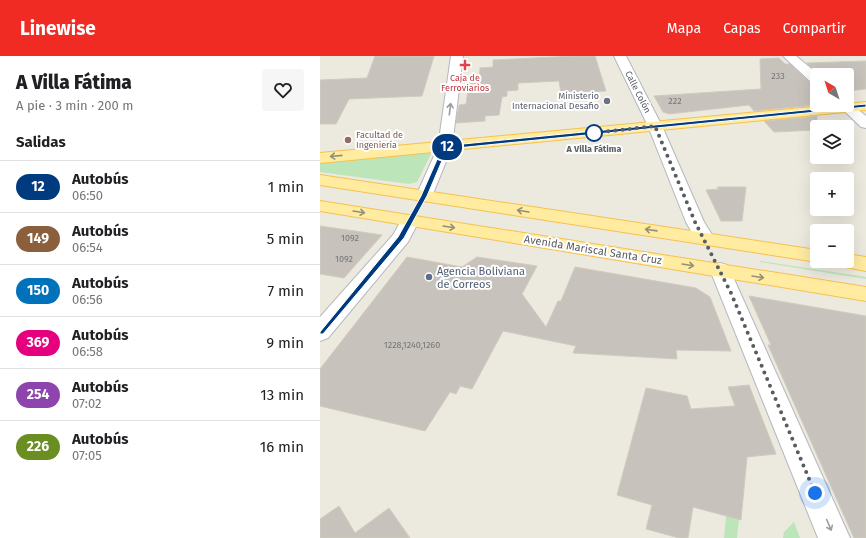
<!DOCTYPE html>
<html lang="es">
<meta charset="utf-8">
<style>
:root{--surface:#fff;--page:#f6f6f6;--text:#202124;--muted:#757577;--line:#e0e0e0;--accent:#ef2b23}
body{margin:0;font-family:"Fira Sans",sans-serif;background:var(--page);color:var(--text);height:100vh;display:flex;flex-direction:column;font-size:15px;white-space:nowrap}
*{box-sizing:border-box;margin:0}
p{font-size:13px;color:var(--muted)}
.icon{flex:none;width:22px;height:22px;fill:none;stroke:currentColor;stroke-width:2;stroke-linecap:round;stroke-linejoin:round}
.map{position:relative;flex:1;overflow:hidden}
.side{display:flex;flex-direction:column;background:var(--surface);width:320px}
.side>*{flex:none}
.badge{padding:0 8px;border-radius:13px;font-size:14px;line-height:26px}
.needle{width:26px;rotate:321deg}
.tools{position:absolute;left:490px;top:12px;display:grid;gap:8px}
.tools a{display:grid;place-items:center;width:44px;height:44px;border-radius:4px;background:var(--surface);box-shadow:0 4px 16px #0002;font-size:20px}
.you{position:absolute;width:20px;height:20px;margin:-10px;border:3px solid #fff;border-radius:50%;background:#1a73e8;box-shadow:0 0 0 6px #1a73e833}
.map>.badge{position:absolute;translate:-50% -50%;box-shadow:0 0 0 2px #fff}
h2{padding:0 16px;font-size:15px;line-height:36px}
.round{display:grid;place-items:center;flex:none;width:42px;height:42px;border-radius:4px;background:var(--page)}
.summary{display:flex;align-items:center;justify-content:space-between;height:68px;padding:0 16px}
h1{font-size:19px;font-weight:800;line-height:30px}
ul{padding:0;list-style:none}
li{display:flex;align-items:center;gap:12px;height:52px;padding:0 16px;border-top:1px solid var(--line)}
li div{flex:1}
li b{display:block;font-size:15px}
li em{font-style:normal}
li .badge{min-width:44px;font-weight:700;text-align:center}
header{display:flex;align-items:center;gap:24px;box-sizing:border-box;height:56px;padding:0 20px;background:var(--accent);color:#fff}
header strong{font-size:19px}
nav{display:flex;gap:22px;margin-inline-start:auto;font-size:14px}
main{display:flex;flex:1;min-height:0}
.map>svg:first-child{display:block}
.green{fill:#bce5ba}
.building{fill:#c7c3bc;stroke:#d1cabe}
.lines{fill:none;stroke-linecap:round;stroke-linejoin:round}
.minor-casing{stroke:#b5b8bd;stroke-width:2}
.tertiary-casing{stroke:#b5b8bd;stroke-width:2}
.secondary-casing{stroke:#b3b7bd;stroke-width:2}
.primary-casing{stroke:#f6c14e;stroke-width:2}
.minor{fill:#fff;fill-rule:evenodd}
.tertiary{fill:#fff;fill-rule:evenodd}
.secondary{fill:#fff;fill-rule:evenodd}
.primary{fill:#ffeca1;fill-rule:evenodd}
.oneway{stroke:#9b9ea0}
.oneway2{stroke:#928f77}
.line{fill:#003b80;stroke:#fff}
.walk{stroke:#585d61;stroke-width:4;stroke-dasharray:0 7.2}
.health-dot{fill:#e0444e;stroke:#fff;stroke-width:1.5}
.worship-dot{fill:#6b7280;stroke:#fff;stroke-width:1.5}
.stop-dot{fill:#fff;stroke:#003b80;stroke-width:2}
.education-dot{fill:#8d6e63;stroke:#fff;stroke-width:1.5}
.service-dot{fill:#5c6f8a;stroke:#fff;stroke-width:1.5}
.labels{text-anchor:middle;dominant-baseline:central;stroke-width:4;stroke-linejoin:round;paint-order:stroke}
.number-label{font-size:9px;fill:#747678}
.far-health-label{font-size:9px;fill:#be3a42;stroke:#fff}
.far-street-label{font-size:9px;fill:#585d61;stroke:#fff}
.far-worship-label{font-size:9px;fill:#5b616d;stroke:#fff;text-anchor:end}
.far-education-label{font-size:9px;fill:#785e54;stroke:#fff;text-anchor:start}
.far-stop-label{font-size:9px;font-weight:bold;fill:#585d61;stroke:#fff}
.street-label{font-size:11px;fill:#585d61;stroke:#fff}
.service-label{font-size:11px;fill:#4e5e75;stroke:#fff;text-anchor:start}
</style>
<header>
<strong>Linewise</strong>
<nav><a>Mapa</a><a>Capas</a><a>Compartir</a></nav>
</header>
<main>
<section class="side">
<div class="summary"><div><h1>A Villa Fátima</h1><p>A pie · 3 min · 200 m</p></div><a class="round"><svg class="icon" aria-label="heart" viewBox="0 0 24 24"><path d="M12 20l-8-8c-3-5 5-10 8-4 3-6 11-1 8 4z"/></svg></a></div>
<h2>Salidas</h2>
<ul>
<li><span class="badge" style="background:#003b80;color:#fff">12</span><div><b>Autobús</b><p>06:50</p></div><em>1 min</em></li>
<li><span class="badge" style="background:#8b5e3c;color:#fff">149</span><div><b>Autobús</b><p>06:54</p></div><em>5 min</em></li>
<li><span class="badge" style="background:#0072bc;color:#fff">150</span><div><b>Autobús</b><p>06:56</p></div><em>7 min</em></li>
<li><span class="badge" style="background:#e6007e;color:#fff">369</span><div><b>Autobús</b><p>06:58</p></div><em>9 min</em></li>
<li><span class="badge" style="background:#8e44ad;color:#fff">254</span><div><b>Autobús</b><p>07:02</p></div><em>13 min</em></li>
<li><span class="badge" style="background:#6b8e23;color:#fff">226</span><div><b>Autobús</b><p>07:05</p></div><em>16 min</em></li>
</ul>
</section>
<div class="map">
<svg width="546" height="482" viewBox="0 0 546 482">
<rect width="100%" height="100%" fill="#ece9df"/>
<path class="green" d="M109 96 111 98 97 126 89 128 0 116V106Z
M440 205 546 221V223L440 206Z
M406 460 419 463 417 482H404Z
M474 466 480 482H463L464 476Z"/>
<path class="building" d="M55 0H114L102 40 29 43 16 68H0V24L47 22Z
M255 0H275L286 35 241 37 239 25 198 27V34L187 35V40L182 41 179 59 165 60V65L136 67 139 49 146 48 149 27 159 26 160 12 173 11V4Z
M459 2 465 8H470L491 28 497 29V37H495L497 39V49L434 55 429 49 349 58 343 56 334 40 441 33 440 3Z
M546 5V33L527 35V19H500L487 7Z
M497 60V74L454 76 444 65Z
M397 131H426L422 165H401L386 134 399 133Z
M0 170 21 173 62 179 24 222 0 218Z
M87 201 142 211 157 201 217 210 202 238 226 271 238 245H241L255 211 376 232 390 241 411 295 356 294 357 303 253 297 256 290 183 275 152 333 140 330 136 338 130 336 105 375 0 350V313Z
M429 240 546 260V482H534L448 289H451Z
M429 329 456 398 427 401 421 464 373 451 368 482H359L326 473 332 449 297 439 326 332 367 340 371 353 415 350 408 331Z
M19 450 35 477 69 452 90 482H0V463Z"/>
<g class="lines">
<g class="minor-casing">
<path id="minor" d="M131 0H143L132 91 112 140 110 144 104 145 98 144 96 140 118 91Z"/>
</g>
<g class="tertiary-casing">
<path id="tertiary" d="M90 159 97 161 99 165 88 186 8 282 0 285V261L73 179 83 161Z"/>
</g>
<g class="secondary-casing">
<path id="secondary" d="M294 0H306L342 70 384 166 394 182 391 186 384 188 377 186 366 166 328 70Z
M463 0H476L499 19H497V28L492 27Z
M527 45 546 60V72L541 71 518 49H527Z
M400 207 407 209 410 214 530 482H498L390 214 393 209Z"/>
</g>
<g class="primary-casing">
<path id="primary" d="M546 46V54L0 107V97Z
M0 119 497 194V205H502L497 206 0 129Z
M0 145 546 231V245L0 155Z
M527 198 546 201V215L520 210 517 205H527Z"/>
</g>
<use href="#minor" class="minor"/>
<use href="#tertiary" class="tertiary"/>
<use href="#secondary" class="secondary"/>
<use href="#primary" class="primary"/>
</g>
<defs><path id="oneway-shaft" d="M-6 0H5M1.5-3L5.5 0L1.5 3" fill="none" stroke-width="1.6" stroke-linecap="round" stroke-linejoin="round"/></defs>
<g class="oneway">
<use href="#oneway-shaft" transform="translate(130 53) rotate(-83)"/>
<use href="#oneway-shaft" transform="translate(509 469) rotate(67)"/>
</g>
<g class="oneway2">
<use href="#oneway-shaft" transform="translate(16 100) rotate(174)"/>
<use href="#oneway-shaft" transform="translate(203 155) rotate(-171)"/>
<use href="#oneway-shaft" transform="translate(39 156) rotate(9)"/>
<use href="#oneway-shaft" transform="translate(129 171) rotate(9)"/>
<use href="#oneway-shaft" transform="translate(331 174) rotate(-172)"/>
<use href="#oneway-shaft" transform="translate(368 209) rotate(9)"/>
<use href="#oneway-shaft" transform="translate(438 221) rotate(9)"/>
</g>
<path class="line" d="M546 48V51L127 93 107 140 84 182 3 278H0V276L78 181 101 140 123 90Z"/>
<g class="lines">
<path class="walk" d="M274 77 335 70 375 166 411 237 495 437"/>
</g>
<path class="health-dot" d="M143 3h4v4h4v4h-4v4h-4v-4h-4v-4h4z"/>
<circle class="worship-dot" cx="287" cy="45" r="4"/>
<circle class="stop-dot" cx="274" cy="77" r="8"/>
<circle class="education-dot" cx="28" cy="84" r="4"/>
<circle class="service-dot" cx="109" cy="221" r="4"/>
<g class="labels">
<g class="number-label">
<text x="458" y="20">233</text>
<text x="355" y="45">222</text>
<text x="30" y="182">1092</text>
<text x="24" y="203">1092</text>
<text x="92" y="289">1228,1240,1260</text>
</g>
<g class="far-health-label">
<text x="145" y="22">Caja de<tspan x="145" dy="10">Ferroviarios</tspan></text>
</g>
<g class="far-street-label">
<text transform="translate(318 36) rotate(63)">Calle Colón</text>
</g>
<g class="far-worship-label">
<text x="279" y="40">Ministerio<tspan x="279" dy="10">Internacional Desafio</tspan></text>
</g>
<g class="far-education-label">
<text x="36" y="79">Facultad de<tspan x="36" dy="10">Ingeniería</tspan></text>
</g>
<g class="far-stop-label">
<text x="274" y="93">A Villa Fátima</text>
</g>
<g class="street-label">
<text transform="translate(273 194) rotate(9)">Avenida Mariscal Santa Cruz</text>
</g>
<g class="service-label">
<text x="117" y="215">Agencia Boliviana<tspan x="117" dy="13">de Correos</tspan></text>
</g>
</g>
</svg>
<div class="tools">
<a><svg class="needle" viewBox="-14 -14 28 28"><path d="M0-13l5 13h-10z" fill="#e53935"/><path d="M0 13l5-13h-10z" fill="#757577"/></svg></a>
<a><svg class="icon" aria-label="layers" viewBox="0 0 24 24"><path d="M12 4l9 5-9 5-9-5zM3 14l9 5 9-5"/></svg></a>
<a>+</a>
<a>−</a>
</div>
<div class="you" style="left:495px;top:437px"></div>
<b class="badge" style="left:127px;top:91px;background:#003b80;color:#fff">12</b>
</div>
</main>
